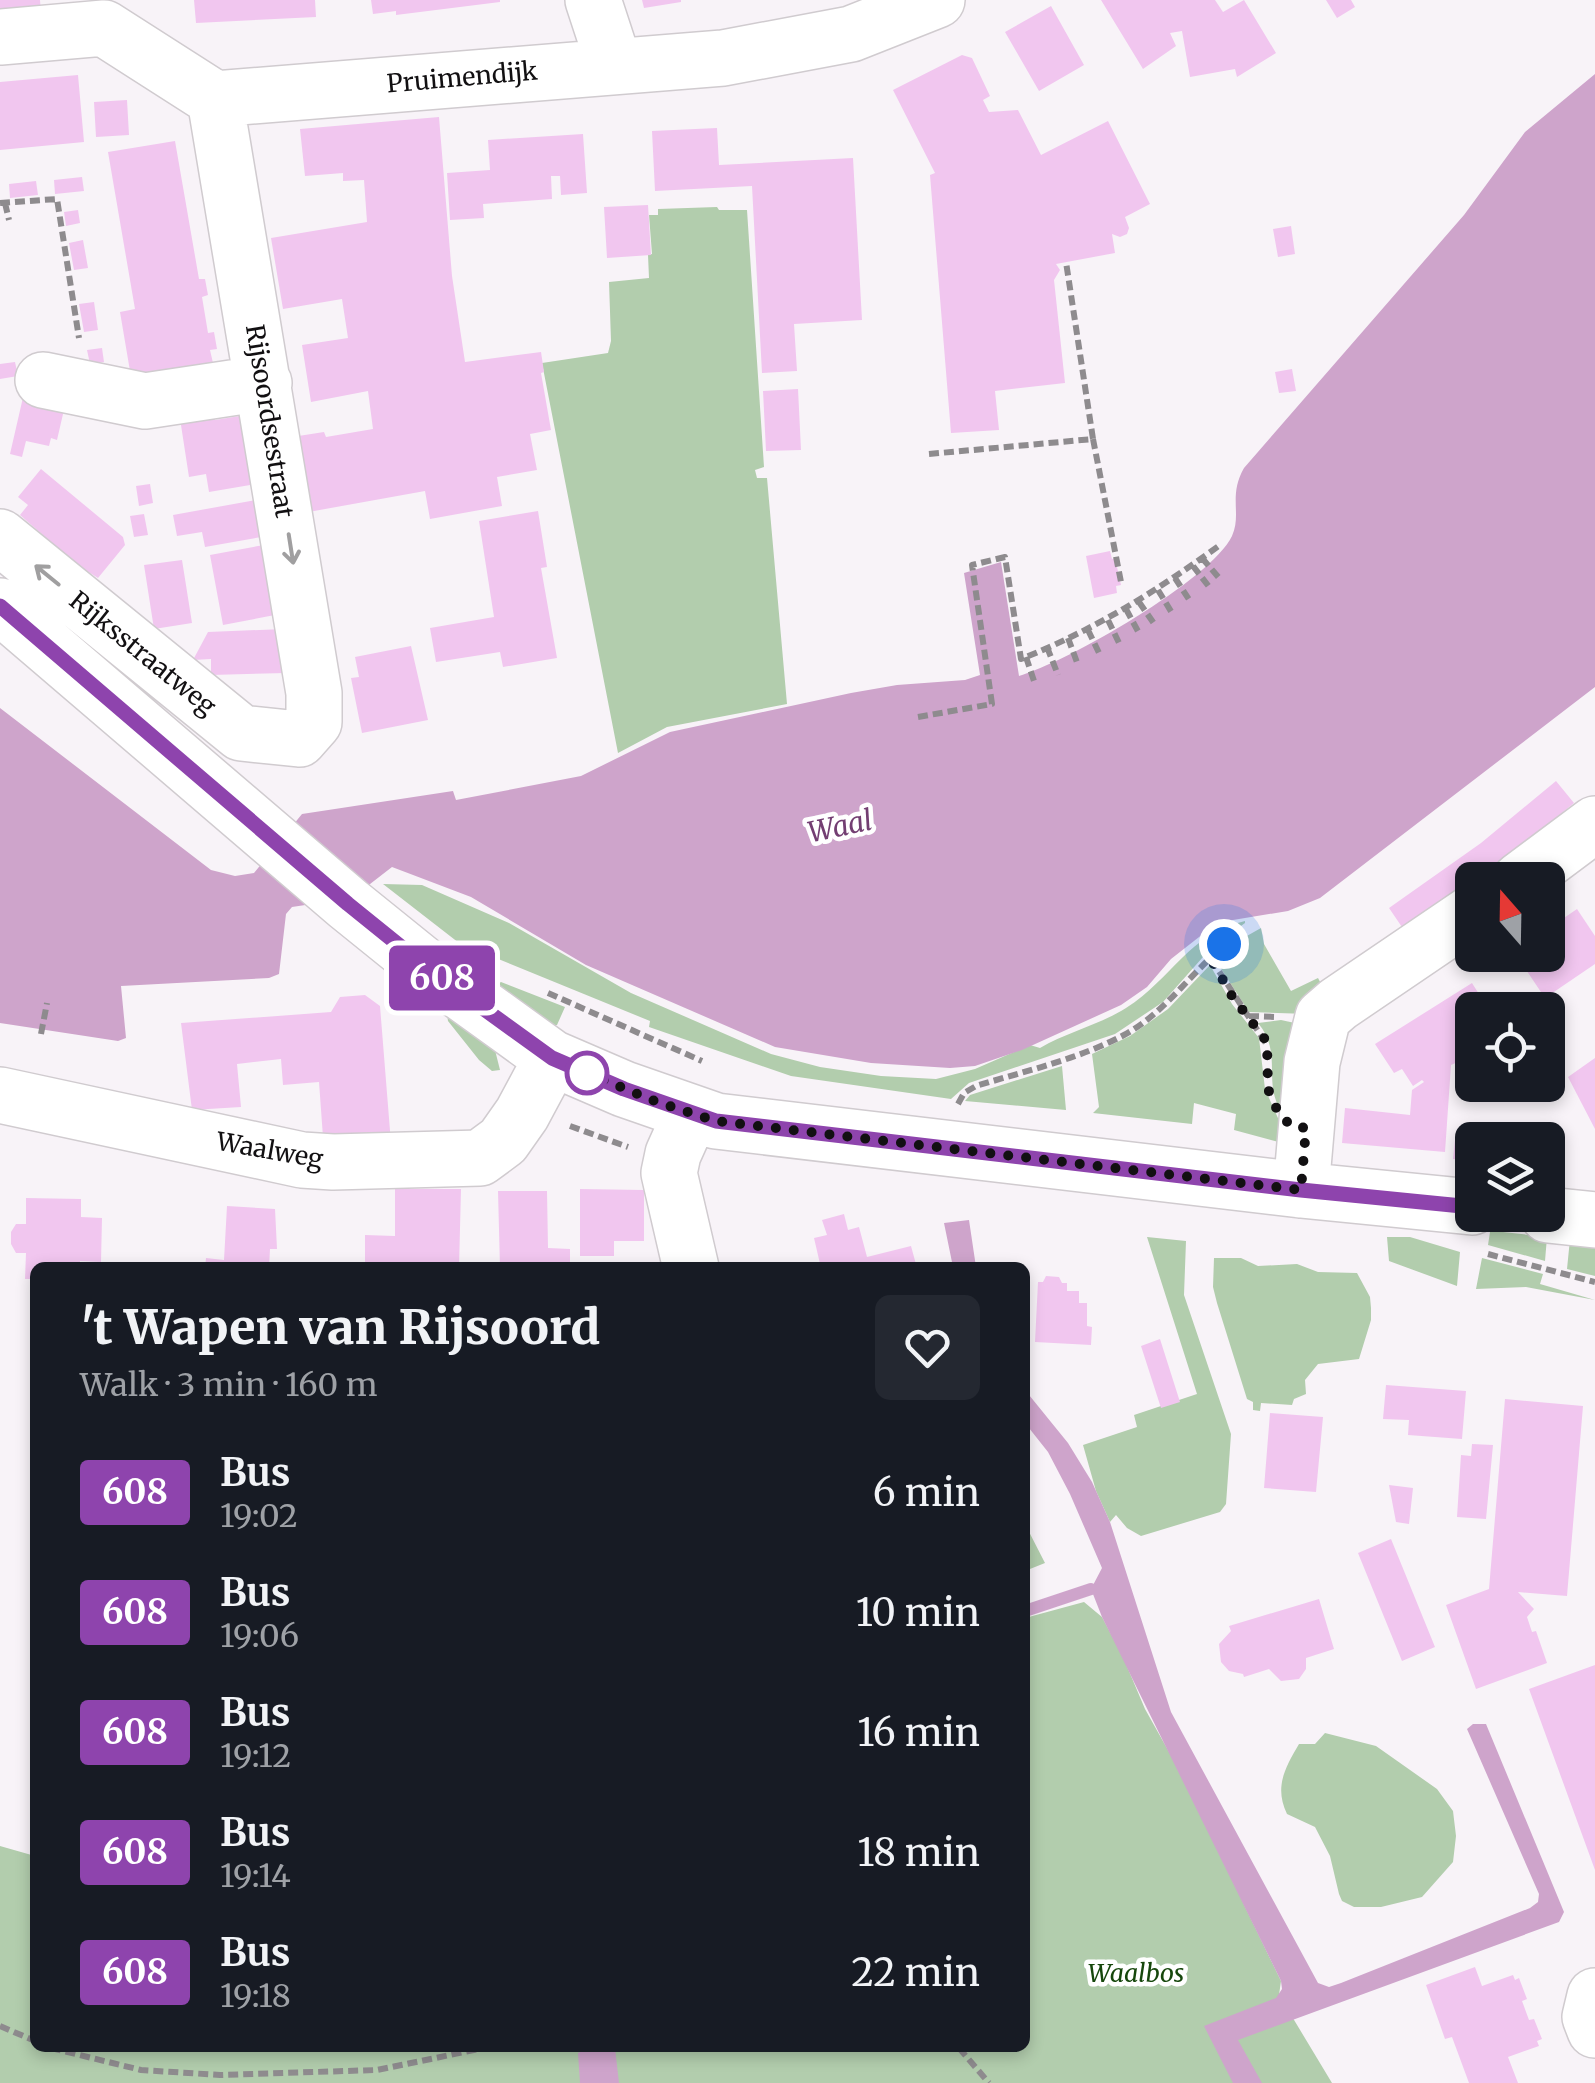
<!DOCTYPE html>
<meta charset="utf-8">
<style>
:root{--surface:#171b24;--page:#242831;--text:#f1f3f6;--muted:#9ea1a6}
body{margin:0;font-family:Merriweather,serif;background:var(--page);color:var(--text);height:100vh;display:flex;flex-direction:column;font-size:38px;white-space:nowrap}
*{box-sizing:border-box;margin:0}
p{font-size:32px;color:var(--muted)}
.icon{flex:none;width:55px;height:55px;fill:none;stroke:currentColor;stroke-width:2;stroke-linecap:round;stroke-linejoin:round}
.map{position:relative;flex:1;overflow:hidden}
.drawer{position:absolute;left:30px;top:1262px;width:1000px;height:790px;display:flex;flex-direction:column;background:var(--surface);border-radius:15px;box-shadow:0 5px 15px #0003}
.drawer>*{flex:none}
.badge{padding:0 20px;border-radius:8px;font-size:35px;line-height:65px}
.needle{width:65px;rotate:340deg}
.controls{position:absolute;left:1455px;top:862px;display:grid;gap:20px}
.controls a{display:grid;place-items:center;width:110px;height:110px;border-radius:15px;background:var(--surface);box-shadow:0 5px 15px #0003;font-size:50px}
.you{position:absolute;width:50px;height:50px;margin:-25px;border:8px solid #fff;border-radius:50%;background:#1a73e8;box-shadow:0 0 0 15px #1a73e833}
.map>.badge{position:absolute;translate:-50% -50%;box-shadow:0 0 0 5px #fff}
.round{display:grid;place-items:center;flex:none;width:105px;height:105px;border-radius:15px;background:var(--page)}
.summary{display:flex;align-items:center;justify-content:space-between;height:170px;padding:0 50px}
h1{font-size:48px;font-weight:800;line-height:75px}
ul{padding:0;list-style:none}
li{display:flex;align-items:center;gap:30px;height:120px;padding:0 50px}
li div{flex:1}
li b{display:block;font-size:38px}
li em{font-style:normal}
li .badge{min-width:110px;font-weight:700;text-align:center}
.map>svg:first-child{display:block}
.green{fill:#b2cdad}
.water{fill:#cea4cb}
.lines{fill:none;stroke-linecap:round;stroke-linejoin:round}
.stream{stroke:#cea4cb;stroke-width:12}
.building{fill:#f1c6ef}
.minor-casing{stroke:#d0cbcf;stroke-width:58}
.path{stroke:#8e8b8e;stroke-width:6;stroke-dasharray:10 5;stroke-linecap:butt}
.minor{stroke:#fff;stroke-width:55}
.oneway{stroke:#a09fa0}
.line-casing{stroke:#fff;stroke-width:22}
.line{stroke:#8e44ad;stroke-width:15}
.walk{stroke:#121012;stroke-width:10;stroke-dasharray:0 18}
.stop-dot{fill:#fff;stroke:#8e44ad;stroke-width:5}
.labels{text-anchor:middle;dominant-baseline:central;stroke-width:9;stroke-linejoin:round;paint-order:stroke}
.street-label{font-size:25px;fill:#121012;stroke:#fff}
.park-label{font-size:25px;font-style:italic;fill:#16470c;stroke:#fff}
.water-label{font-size:28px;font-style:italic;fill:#733e72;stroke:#fff}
</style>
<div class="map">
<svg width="1595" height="2083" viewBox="0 0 1595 2083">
<rect width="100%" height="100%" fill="#f8f3f8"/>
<path class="green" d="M717 207 719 210H747L764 467 755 470 757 478H767L787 704 667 727 618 753 542 363 608 353 611 341 609 282 649 278 648 255 652 254 649 215H658V209Z
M383 884 422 885 509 923 631 993 771 1054 820 1067 881 1076 936 1079 975 1069 1030 1045 1040 1048C1067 1032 1099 1025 1126 1008 1172 979 1189 933 1245 921V923L1211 948 1163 1002 1115 1034 969 1083 951 1099 791 1076 649 1027 650 1021 459 943Z
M1261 928 1264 944 1291 991 1318 978 1329 999 1308 1014 1249 1012 1218 964 1222 950Z
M1210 965 1232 1004 1259 1038 1265 1089 1290 1145 1234 1130 1236 1114 1194 1103 1192 1124 1093 1113 1099 1107 1092 1054 1130 1036 1168 1009Z
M501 982 565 1007 557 1025H552L496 985Z
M447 1014 495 1050 500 1070 492 1071 479 1060 448 1021Z
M1281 1020 1304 1025 1283 1114C1261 1083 1284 1054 1258 1023Z
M1062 1066 1066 1110 965 1101 970 1095Z
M1494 1231 1547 1237 1545 1261 1488 1245 1490 1232Z
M1147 1237 1186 1241 1184 1295 1231 1434 1226 1504 1220 1512 1141 1536 1127 1528 1116 1515 1110 1522 1096 1491 1083 1445 1137 1427 1134 1415 1197 1394Z
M1387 1237H1410L1460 1252 1457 1286 1389 1261Z
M1570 1239 1595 1245V1276L1567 1269Z
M1214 1258H1241L1258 1266 1297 1264 1318 1272 1357 1273 1370 1297 1371 1308V1320L1359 1359 1318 1364 1305 1380 1306 1394 1294 1399 1292 1405 1261 1403 1260 1411 1253 1410V1402L1247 1399 1217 1303 1213 1287Z
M1482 1258 1543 1274 1540 1284 1595 1300 1526 1287 1476 1289Z
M1025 1524 1045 1563 1025 1571Z
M1084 1602 1102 1617 1123 1657 1145 1709 1178 1768 1281 1981 1279 1995 1332 2083H0V1846L35 1856V2048H1025V1618Z
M1325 1733 1376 1746 1437 1789 1453 1811 1456 1836 1453 1862 1422 1897 1381 1907H1354L1342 1901 1339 1894 1330 1856 1315 1827 1287 1814C1274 1787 1285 1768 1299 1744H1315Z"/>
<path class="water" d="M1595 74V687L1320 898 1288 911 1233 920 1208 930 1171 959 1147 987 1121 1005 1022 1050 975 1066 950 1068 871 1063 775 1047 586 965 471 897 392 867 352 898 292 907 286 914 279 974 269 978 121 986 126 1038 118 1041 0 1023V708L211 870 235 876 254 873 302 814 453 791 456 800 581 776 670 732 851 693 897 685 965 680 980 675 964 573 1001 562 1019 676C1067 662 1211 580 1232 536 1242 514 1228 496 1244 468L1464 215 1525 132Z
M969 1220 976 1267H953L944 1223Z
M1025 1390 1068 1443 1092 1482 1110 1522 1171 1712 1318 1983 1329 1987 1341 1983 1530 1908 1538 1902 1539 1894 1467 1729 1473 1724H1486L1564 1912 1559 1922 1238 2040 1262 2083H1233L1204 2026 1276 1998 1282 1989 1281 1981 1102 1617 1091 1589 1102 1568 1070 1494 1048 1452 1025 1423Z
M589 2048H615L619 2083H580L578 2053Z"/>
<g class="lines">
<path class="stream" d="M1025 1611 1091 1589"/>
</g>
<path class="building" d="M0 0H40L41 13 0 15Z
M194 0H315L316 17 196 23Z
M371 0H500V2L396 15V11L373 14Z
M642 0H681V2L644 8Z
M1101 0H1215L1223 12 1244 0 1276 53 1237 77 1235 69 1190 77 1182 31 1170 33 1176 46 1143 69Z
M1326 0H1351L1355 7 1337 18Z
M1051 6 1084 65 1039 91 1005 32Z
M962 55 972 58 990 96 983 100 989 112 1018 110 1041 155 1108 121 1150 204 1125 217 1129 228 1127 234 1120 237 1112 234 1115 253 1056 264 1060 270 1054 280 1065 383 995 391 999 430 951 433 930 175 935 173 893 90Z
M78 75 84 142 0 150V82Z
M127 100 129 135 96 137 94 102Z
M439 117 452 276 465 362 541 352 544 372 541 373 551 430 530 434 537 470 497 477 502 506 430 519 425 491 303 513 292 437 324 432 326 437 373 429 368 391 311 402 302 345 348 338 342 299 283 309 271 238 367 222 364 180 343 181V173L305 176 300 129Z
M717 128 719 165 853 158 862 320 794 324 797 371 762 373 752 186 655 191 652 131Z
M583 134 587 193 561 195 560 176H551L552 199 483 204 484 218 450 220 447 173 490 170 488 140Z
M175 141 199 279H205L208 295 202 297 208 333 214 332 217 349 210 350 213 363 131 377 120 312 135 309 108 152Z
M82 177 84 191 55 194 54 180Z
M36 181 38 195 10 198 9 184Z
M648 205 651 255 607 258 604 207Z
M78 210 80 223 66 226 64 212Z
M1291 226 1295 254 1278 257 1273 229Z
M83 240 88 268 74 270 69 243Z
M94 302 98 330 84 332 79 304Z
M102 348 104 362 90 364 87 350Z
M15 362 18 376 0 379V364Z
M1292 369 1296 391 1279 393 1275 372Z
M798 389 801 450 766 451 763 391Z
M24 393 66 401 57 440 51 438 49 446 26 441 22 457 10 454Z
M211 398 215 420 246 415 256 484 209 492 206 474 189 477 179 412Z
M41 469 123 537 125 545 98 578 76 564 20 515 28 505 18 497Z
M150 484 153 503 139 506 136 486Z
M261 499 267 536 205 547 202 532 177 536 173 515Z
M538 511 547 567 541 568 557 658 503 667 500 652 436 662 430 628 494 617 479 521Z
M144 514 148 535 134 537 130 516Z
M269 544 280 614 223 625 210 555Z
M1110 551 1112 559 1115 558 1121 585 1116 586 1117 593 1094 598 1086 556Z
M182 560 192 623 154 629 144 565Z
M283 629 286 673 211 675V659L193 660 208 632Z
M411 646 428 720 362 733 351 678 359 677 355 657Z
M1556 781 1574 803 1499 865 1457 890 1404 930 1389 908 1481 843Z
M1577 909 1595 936V964L1545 998 1516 955H1548V929Z
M1472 983 1489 1010H1472V1056L1451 1065 1445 1152 1342 1143 1345 1108 1410 1115 1412 1090 1424 1082 1422 1080 1413 1086 1402 1069 1394 1073 1375 1044Z
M365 995 380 1006 391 1143 324 1151 319 1082 283 1085 281 1059 237 1064 241 1107 192 1110 181 1023 331 1012 340 997Z
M1595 1058V1129L1568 1077Z
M1455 1140 1472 1141V1161L1453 1159Z
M395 1189H461L459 1268H365V1235L395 1236Z
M580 1189 644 1190V1241H614V1256H580Z
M498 1191H547L548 1248 570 1249V1268H500Z
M26 1198 81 1199V1217L102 1218 101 1262 80 1261V1268H35V1279H25L26 1253H16L11 1244V1232L16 1224H26Z
M227 1206 275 1209 277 1249H270L269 1268H205L206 1258 224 1260Z
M844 1214 848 1230 859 1227 867 1257 911 1246 917 1268H821L814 1238 827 1235 822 1220Z
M1046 1276 1059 1277 1062 1283H1067V1291H1079V1303H1087V1326L1092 1327 1091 1345 1035 1342 1038 1282H1043Z
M1160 1339 1180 1402 1161 1408 1141 1346Z
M1386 1385 1466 1391 1462 1439 1408 1435 1409 1420 1383 1419Z
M1505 1399 1583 1406 1567 1596 1518 1592 1534 1609 1527 1617 1532 1632 1536 1631 1547 1663 1476 1689 1446 1605 1489 1589Z
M1270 1413 1323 1417 1316 1492 1264 1488Z
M1472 1444 1493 1445 1486 1519 1457 1517 1461 1455 1471 1456Z
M1389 1485 1413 1488 1409 1524 1396 1522Z
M1391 1539 1435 1647 1402 1661 1358 1553Z
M1319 1599 1334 1649 1306 1658V1669L1299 1679 1281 1681 1269 1669 1244 1677 1243 1674 1229 1671 1221 1662 1219 1644 1231 1631 1229 1626Z
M1595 1665V1870L1529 1689Z
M1475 1967 1482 1986 1513 1975 1515 1980 1519 1978 1527 1999 1522 2001 1529 2020 1534 2019 1542 2039 1537 2041 1539 2046 1508 2057 1518 2083H1469L1452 2037 1445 2039 1426 1985Z"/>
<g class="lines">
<g class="minor-casing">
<path id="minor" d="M593 0 614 64
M0 37 104 28 215 99 723 58 851 34 937 0
M43 380 145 401 264 383
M0 537 241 733 299 739 314 722V693L215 99
M0 606 348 904 426 967 552 1058 624 1089 716 1121 1301 1190 1472 1207
M1520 880 1595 824
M0 1095 302 1160 333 1162 480 1158 503 1141 522 1114 552 1058
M1301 1190 1312 1062 1323 1017 1338 1004 1472 913
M1548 1215 1595 1220
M691 1268 669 1173 673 1154 691 1114
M1595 1996 1590 2017 1595 2030"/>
</g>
<path class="path" d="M0 203 57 199 79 338
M5 203 9 220
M1093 439 1121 582
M929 454 1093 439 1066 262
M1202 558 1220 579
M1193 566 1210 588
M1175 578 1190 601
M1158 590 1172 613
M1139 602 1155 625
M1126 609 1140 635
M1108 620 1120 645
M1088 630 1100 655
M1068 638 1078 665
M1047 647 1058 675
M1026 657 1035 684
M918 717 992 704 972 565 1005 557 1021 659C1094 630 1157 591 1220 545
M1211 959 1267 1045
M548 993 702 1061
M1249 1016 1276 1017
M41 1034 47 1003
M958 1104 964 1093 976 1086C1025 1071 1079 1059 1124 1035 1171 1010 1198 960 1242 933
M570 1126 628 1147
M1488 1254 1595 1282
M0 2026 35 2041
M51 2048 141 2070 220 2075 377 2070 484 2048
M959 2048 989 2083"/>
<use href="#minor" class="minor"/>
</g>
<defs><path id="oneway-shaft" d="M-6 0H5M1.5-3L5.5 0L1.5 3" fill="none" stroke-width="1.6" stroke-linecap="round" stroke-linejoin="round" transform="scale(2.5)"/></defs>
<g class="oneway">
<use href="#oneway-shaft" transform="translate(291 549) rotate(81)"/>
<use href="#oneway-shaft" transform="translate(47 575) rotate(-141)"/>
</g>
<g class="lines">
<g class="line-casing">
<path id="line" d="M0 606 348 904 426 967 552 1058 624 1089 716 1121 1301 1190 1472 1207"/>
</g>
<use href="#line" class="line"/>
<path class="walk" d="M587 1073 657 1102 716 1121 1301 1190 1306 1128 1291 1126 1278 1112 1268 1089 1267 1042 1232 996 1211 959 1224 944"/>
</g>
<circle class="stop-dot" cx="587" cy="1073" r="20"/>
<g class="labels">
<g class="street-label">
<text transform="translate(462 77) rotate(-5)">Pruimendijk</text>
<text transform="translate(270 421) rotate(81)">Rijsoordsestraat</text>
<text transform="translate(143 653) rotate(39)">Rijksstraatweg</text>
<text transform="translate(270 1150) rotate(10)">Waalweg</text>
</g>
<g class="park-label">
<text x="1136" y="1973">Waalbos</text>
</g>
<g class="water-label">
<text transform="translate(840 826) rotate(-12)">Waal</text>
</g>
</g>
</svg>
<div class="controls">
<a><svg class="needle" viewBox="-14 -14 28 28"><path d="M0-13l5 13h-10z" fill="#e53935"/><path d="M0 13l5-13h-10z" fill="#9ea1a6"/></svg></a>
<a><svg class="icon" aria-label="locate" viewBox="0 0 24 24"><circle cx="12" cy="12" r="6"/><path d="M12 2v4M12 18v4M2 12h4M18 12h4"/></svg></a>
<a><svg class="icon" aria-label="layers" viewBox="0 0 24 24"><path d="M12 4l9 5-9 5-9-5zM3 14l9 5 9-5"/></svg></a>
</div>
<div class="you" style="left:1224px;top:944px"></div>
<b class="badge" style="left:442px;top:978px;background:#8e44ad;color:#fff">608</b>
<section class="drawer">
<div class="summary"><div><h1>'t Wapen van Rijsoord</h1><p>Walk · 3 min · 160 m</p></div><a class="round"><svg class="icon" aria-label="heart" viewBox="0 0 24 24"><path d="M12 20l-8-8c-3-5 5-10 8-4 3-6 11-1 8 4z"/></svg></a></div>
<ul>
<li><span class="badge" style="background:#8e44ad;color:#fff">608</span><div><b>Bus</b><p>19:02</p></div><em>6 min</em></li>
<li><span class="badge" style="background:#8e44ad;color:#fff">608</span><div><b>Bus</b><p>19:06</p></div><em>10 min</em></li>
<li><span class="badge" style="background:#8e44ad;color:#fff">608</span><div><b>Bus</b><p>19:12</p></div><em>16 min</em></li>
<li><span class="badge" style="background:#8e44ad;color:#fff">608</span><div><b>Bus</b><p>19:14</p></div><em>18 min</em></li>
<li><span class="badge" style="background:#8e44ad;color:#fff">608</span><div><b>Bus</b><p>19:18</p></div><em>22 min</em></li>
</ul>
</section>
</div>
